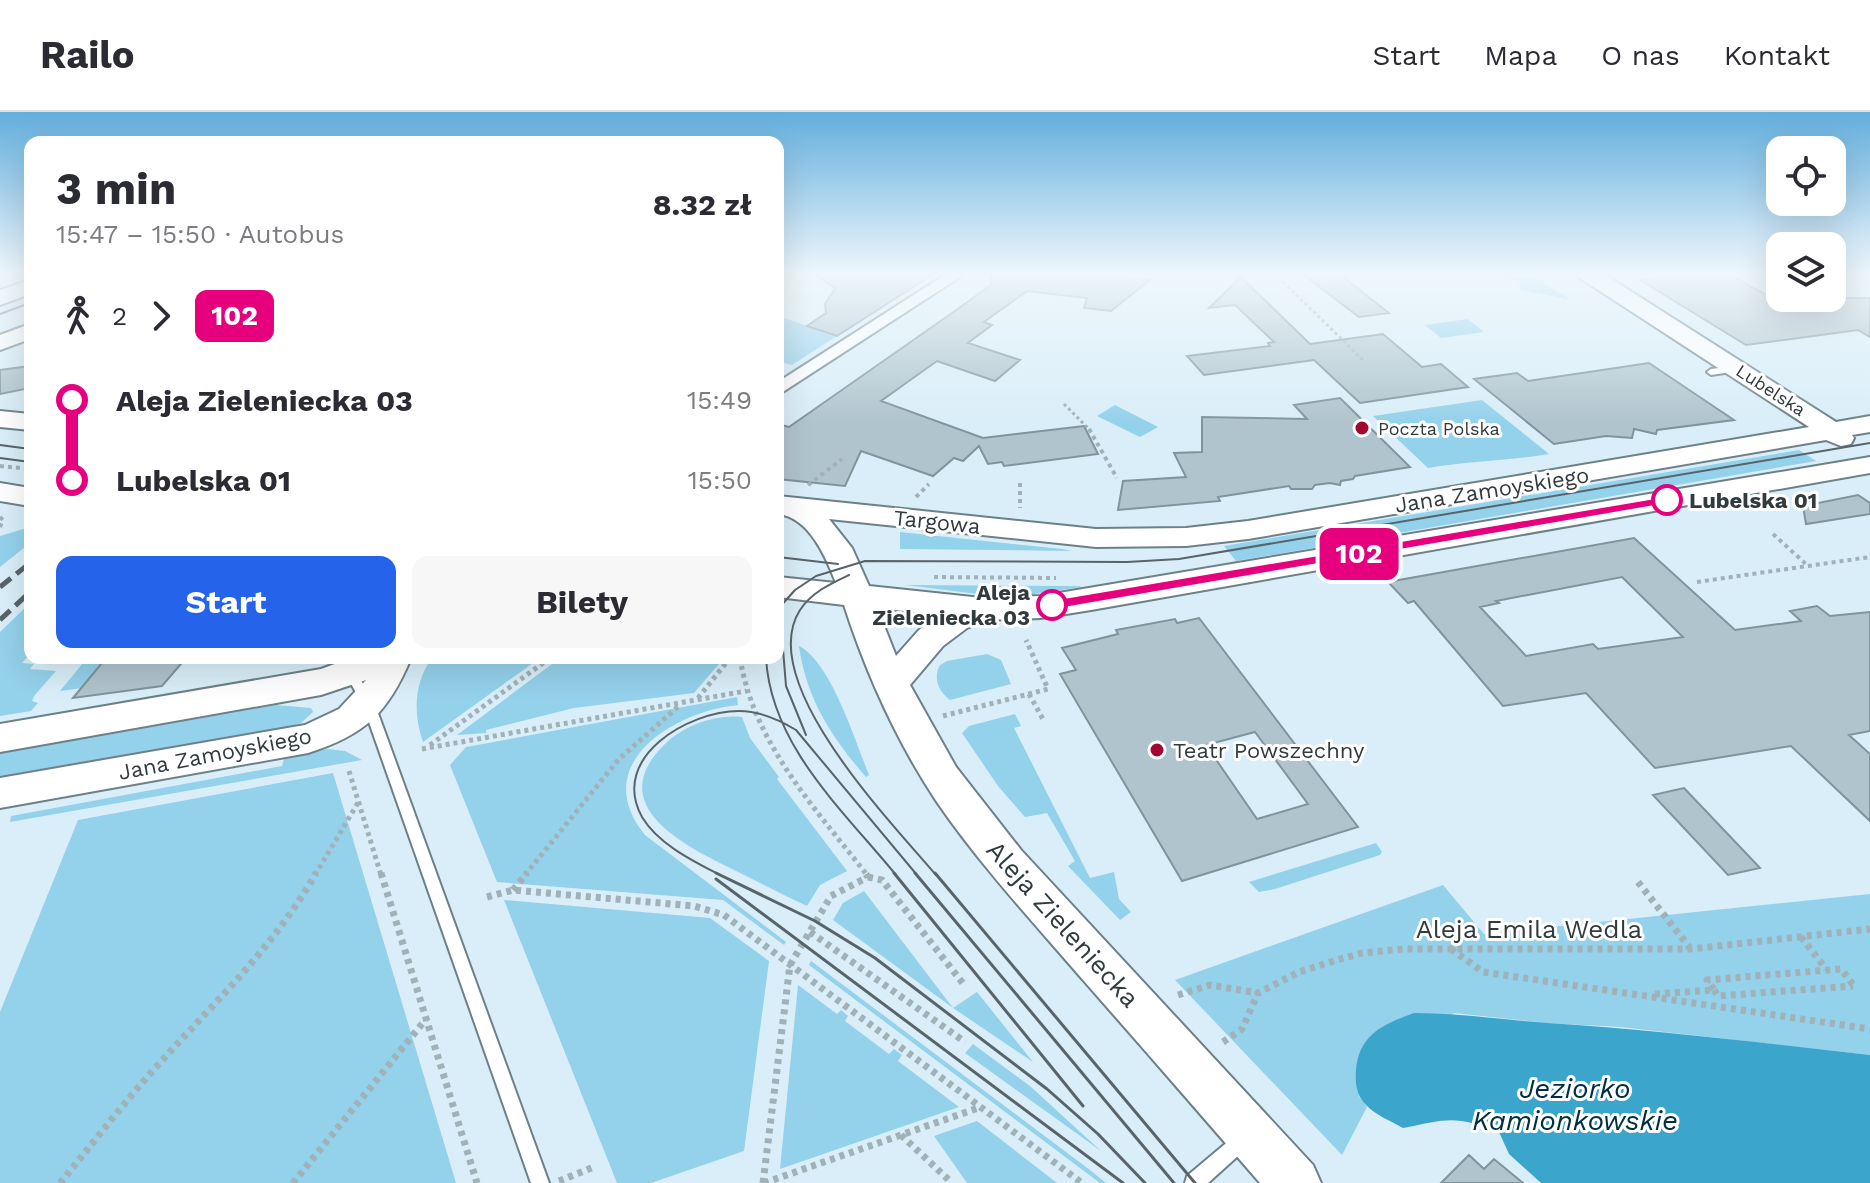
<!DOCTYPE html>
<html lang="pl">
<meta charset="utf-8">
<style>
:root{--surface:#fff;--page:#f7f7f7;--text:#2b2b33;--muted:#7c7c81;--line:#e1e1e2;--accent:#2563eb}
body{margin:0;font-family:"Work Sans",sans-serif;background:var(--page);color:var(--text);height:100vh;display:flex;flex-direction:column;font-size:30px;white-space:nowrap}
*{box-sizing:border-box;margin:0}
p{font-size:26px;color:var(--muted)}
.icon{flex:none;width:44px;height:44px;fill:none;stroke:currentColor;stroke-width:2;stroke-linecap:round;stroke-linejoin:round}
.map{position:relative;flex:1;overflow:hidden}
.drawer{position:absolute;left:24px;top:24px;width:760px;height:528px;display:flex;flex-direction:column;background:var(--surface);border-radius:16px;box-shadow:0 8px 32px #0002}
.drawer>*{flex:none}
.badge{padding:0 16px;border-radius:12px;font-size:28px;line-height:52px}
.controls{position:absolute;left:1766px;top:24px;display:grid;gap:16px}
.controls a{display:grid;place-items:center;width:80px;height:80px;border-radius:16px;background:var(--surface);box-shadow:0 8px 32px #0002;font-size:40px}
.map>.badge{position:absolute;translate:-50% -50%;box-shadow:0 0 0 4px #fff}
.legs{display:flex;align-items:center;gap:12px;height:88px;padding:0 32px;font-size:26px}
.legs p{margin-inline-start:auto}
.head{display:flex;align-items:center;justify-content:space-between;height:136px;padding:0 32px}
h1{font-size:44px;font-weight:700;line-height:60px}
.button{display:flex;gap:16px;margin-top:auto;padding:16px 32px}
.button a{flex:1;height:92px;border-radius:16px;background:var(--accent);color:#fff;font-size:32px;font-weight:700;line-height:92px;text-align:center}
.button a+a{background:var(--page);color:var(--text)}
ul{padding:0 32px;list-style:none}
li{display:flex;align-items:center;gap:28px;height:80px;font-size:30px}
li i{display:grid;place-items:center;width:12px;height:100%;margin:0 10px;background:currentColor}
li i::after{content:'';width:20px;height:20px;margin:-10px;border:6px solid;border-radius:50%;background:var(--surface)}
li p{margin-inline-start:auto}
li:first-child i{background:linear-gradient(#0000 50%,currentColor 0)}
li:last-child i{background:linear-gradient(currentColor 50%,#0000 0)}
header{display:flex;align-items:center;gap:48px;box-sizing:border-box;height:112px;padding:0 40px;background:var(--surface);border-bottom:2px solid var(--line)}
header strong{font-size:38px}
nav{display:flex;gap:44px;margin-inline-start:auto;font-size:28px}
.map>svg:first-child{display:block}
.green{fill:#94d1eb}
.water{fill:#3ca5cc}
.building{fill:#afc4cd;stroke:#80949c;stroke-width:2;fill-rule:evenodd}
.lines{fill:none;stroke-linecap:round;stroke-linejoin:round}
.lane-casing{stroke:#6d8088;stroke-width:4}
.street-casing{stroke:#6d8088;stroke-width:4}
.secondary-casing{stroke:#6d8088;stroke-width:4}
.path-far3{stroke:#a0b1b8;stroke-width:3;stroke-dasharray:3 3;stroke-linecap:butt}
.path-far2{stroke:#a0b1b8;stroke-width:4;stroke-dasharray:4 4;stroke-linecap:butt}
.path-far1{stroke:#a0b1b8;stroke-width:5;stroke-dasharray:4 4;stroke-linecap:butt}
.path{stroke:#a0b1b8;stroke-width:7;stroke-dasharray:5 5;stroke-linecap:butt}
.lane{fill:#fff;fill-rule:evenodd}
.street{fill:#fff;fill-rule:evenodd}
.secondary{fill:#fff;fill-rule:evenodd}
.tram-far1{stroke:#586469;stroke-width:2}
.tram{stroke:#586469;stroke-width:3}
.rail{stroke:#586469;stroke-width:5;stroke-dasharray:14 7;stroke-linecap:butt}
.line-1{fill:#e6007e;stroke:#fff;stroke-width:2}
.poi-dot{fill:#a30630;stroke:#fff;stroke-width:3}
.stop-1-dot{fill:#fff;stroke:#e6007e;stroke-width:4}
.labels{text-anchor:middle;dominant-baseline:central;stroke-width:6;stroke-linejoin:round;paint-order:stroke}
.far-street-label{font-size:18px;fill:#313a3d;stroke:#fff}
.far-poi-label{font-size:18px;fill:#313a3d;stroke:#fff;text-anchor:start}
.street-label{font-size:22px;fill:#313a3d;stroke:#fff}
.stop-label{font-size:22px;font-weight:bold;fill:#313a3d;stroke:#fff;text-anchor:start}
.poi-label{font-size:22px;fill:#313a3d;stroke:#fff;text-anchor:start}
.near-street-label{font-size:26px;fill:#313a3d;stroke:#fff}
.near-water-label{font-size:28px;font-style:italic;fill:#002f3f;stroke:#fff}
</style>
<header>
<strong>Railo</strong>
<nav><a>Start</a><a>Mapa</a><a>O nas</a><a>Kontakt</a></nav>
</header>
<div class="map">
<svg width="1870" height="1071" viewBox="0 0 1870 1071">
<rect width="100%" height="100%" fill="#d9eef8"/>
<path class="green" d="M1509 162 1534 164 1569 187 1520 178 1521 171 1502 164Z
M778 204 837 224 792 253 778 249Z
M1468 207 1484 220 1441 226 1425 213Z
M1482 288 1549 342C1508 349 1469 349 1428 356L1373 304Z
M1115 293 1158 315 1140 325 1097 304Z
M1799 338 1816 349 1236 449 1224 434Z
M30 415V431L0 455V424Z
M900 420 1062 437 1072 439 900 437Z
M905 473 1080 474 1081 475 1022 484H994Z
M30 491V542L22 551 34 552 30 557 56 559 34 584 32 589 38 591 31 599 0 604V520Z
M799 534C831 550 855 629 869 663L866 665C832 626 806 586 799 534Z
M987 542 1001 548 1011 572 950 588C938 579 933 566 940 553L947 549Z
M87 546H106L82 576 60 579Z
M432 546H540L423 630C413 602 414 570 432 546Z
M560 546H724L694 581 574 596 486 618V621L457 623Z
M737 585 738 593C675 599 587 652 645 723L786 830 784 833 723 788 497 770 450 653 466 635Z
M276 593 311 596 313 600 301 611 280 619 0 670V639Z
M1015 602 1021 614 1014 616 1090 766 1114 760 1119 787 1131 800 1120 808 1068 754 1075 749 1047 701 1025 705 998 674 962 621 969 614Z
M742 605 750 626 779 665 777 667 847 759 820 773 807 794C783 783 760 771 736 759 690 736 602 696 663 634 682 614 715 602 742 605Z
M328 637 345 639 362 648 10 710 11 704 282 654 285 644Z
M333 661 456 1071H0V900L78 708Z
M1376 731 1382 740 1380 743 1275 777 1259 780 1249 770Z
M1443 773 1484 822 1870 782V943L1620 915 1546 911 1454 901 1359 984 1367 995 1342 1043 1175 868Z
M864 779 953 896 977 880 1033 950 953 896 833 808 843 791Z
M504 788 710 806 769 849 744 1039 651 1071H617Z
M811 849 1090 1058 1106 1071H1100L809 853Z
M798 873 837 902 841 898 848 904 845 909 889 942 894 937 902 943 898 949 959 995 780 1057Z
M973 932 1030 974 1101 1039 965 941Z
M977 1009 1057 1071H967L934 1024Z"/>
<path class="water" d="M1414 901C1459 901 1503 908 1548 911 1656 918 1763 931 1870 943V1071H1541L1509 1042 1499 1020C1455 1003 1448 1007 1403 1016 1391 1009 1375 1003 1366 993 1356 983 1355 970 1356 958 1359 922 1384 912 1414 901Z"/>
<path class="building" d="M813 161H935L837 224 807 214 826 201 825 192 835 176Z
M992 161H1086L1150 168 1111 199 1084 196 1087 186 1027 179 984 210 992 213 968 231 1020 248 995 269 937 249 881 289 983 326 1084 314 1098 342 1004 354 1002 350 988 352 979 334 963 349 954 346 933 364 861 339 845 374 778 367V312L789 315 952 201 991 173Z
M1301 161H1338L1389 201 1359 205Z
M1701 161H1726L1772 186H1870V225L1858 218 1746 233 1640 168Z
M1241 165 1310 232 1383 222 1422 255 1441 252 1468 275 1360 291 1314 248 1204 263 1187 244 1270 234 1268 231 1274 230 1235 193 1209 196Z
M1649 251 1734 308 1657 318 1656 322 1634 317 1632 326 1606 324 1554 332 1474 267 1517 261 1528 269Z
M30 254V276L0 282V258Z
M1340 286 1410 355 1355 364 1353 367 1341 369 1340 373 1330 371 1315 373 1312 377H1291L1289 374 1218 385 1220 389 1118 398 1123 369 1186 365 1174 341 1202 340V305L1307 307 1294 293Z
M1858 383 1870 391V402L1806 412 1803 394Z
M1634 426 1735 518 1801 509 1790 499 1817 494 1830 504 1870 500V619L1849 623 1870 642V709L1791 634 1655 656 1586 581 1503 594 1414 489 1408 491 1388 470ZM1622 465 1683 525 1598 537 1593 532 1526 544 1480 495 1499 491 1496 489Z
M1199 506 1358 715 1182 769 1060 562 1076 558 1062 536 1118 522 1116 518 1175 507 1177 511ZM1255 620 1308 692 1257 707 1206 633Z
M106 546H186L162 574 73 586Z
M1684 676 1760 756 1728 763 1653 683Z
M1469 1043 1484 1057 1494 1047 1523 1071H1441Z"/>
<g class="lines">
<g class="lane-casing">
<path id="lane" d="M1735 254 1738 255V259L1711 263 1707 260 1711 257Z
M351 557 355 558 375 593 549 1071H531L363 593 345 561Z
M1243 1019 1249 1022 1252 1028 1249 1034 1208 1071H1185L1187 1064 1237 1022Z"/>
</g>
<g class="street-casing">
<path id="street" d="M948 161H966L778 283V270Z"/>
</g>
<g class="secondary-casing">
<path id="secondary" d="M1578 161H1602L1836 310 1870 304V320L1852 323 1854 326 1851 332 1841 334 1826 328 1248 427 1186 434 1096 435 829 407 852 436 869 474 982 486 1041 484 1870 345V361L1091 498 1041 506 986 508 967 516 943 534 910 573 956 655 1021 738 1313 1053 1321 1071H1260C1202 1004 1143 936 1084 869 1034 811 981 754 937 690 897 630 866 561 844 493L778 485V465L836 471C826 445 809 405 778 402V384L1096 417 1186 416 1248 409 1809 315 1580 166ZM877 496 939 503 919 518 896 544Z
M30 168V182L0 193V178Z
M30 212V227L0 238V223Z
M0 299 30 302V318L0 315Z
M0 371 30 376V394L0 389Z
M351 546H411C388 601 365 623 308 641L0 696V666L305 613 339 597 366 568 321 583 0 640V612L321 557Z"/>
</g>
<path class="path-far3" d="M1279 166 1365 250
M1064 292 1091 319"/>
<path class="path-far2" d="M1089 317 1117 366
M0 354 30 357
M1020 371V396
M808 373 842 347
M916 385 929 372
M0 405 3 408 0 415
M1773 422 1807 453
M934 465 1056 466
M1697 470 1870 445"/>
<path class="path-far1" d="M740 546C754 632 815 696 867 763
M1029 582 1044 609
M698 586 730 546
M943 604 1048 577 1026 528
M430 633 550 546
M422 637 746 579
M349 659 381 763
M315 763 359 689
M525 763 619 647 680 593"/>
<path class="path" d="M381 761 477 1071
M868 765 882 768 965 874
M1638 770 1690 836
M513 778 527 761
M487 785 513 778 694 794 724 803 1082 1071
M810 820 965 930
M1801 825 1826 857
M1451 837 1483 860 1870 917
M1714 878 1718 884 1853 874
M1655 882 1714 878 1707 868 1841 857 1854 874
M1178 883 1210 873 1258 881
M1223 930 1242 917 1258 881 1299 860 1337 848 1362 841 1404 837H1691L1870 817
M901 1023 952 1071
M559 1069 594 1055
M60 1071C90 1035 118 998 149 963 208 896 272 839 316 761
M293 1071 426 907
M763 1071 790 853 831 784 868 765 865 761
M764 1071 981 995"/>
<use href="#lane" class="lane"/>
<use href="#street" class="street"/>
<use href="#secondary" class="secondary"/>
<path class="tram-far1" d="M0 202 30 191
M0 333 30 337
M0 346 30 350
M778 445 838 452
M849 463C830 472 812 480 800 498 754 570 893 712 936 763
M779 488 786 574 806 623
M778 497 795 478 816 464 865 449 1127 450 1179 447 1870 331
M766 546C771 634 843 698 896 763
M720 763C693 749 658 732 642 705 609 645 689 599 739 599 760 599 778 607 796 618L917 763"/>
<path class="tram" d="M716 761 815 809 875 846 1047 977 1098 1022 1145 1071
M894 761 1083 994
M915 761 1174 1071
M935 761 1195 1071
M716 767 1123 1071"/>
<path class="rail" d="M0 475 30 451
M0 508 30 480"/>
</g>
<linearGradient id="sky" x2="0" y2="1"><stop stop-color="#63aedd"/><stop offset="0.52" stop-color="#eef7fc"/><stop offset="1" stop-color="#eef7fc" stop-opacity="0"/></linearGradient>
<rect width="1870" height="311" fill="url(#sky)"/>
<path class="line-1" d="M1667 384 1672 385V391L1052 498 1044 493 1052 488Z"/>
<g class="poi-dot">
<circle cx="1362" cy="316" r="8"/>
<circle cx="1157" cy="638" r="8"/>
</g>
<g class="stop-1-dot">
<circle cx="1667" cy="388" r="14"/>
<circle cx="1052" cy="493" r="14"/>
</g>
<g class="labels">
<g class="far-street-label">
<text transform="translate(1771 278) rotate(33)">Lubelska</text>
</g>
<g class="far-poi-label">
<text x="1378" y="316">Poczta Polska</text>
</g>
<g class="street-label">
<text transform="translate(1492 378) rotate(-9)">Jana Zamoyskiego</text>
<text transform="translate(937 410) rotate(6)">Targowa</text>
<text transform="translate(215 642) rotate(-11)">Jana Zamoyskiego</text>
</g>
<g class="stop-label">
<text x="1689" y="388">Lubelska 01</text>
<text x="1030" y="480" text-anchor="end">Aleja<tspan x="1030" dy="25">Zieleniecka 03</tspan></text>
</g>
<g class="poi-label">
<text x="1173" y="638">Teatr Powszechny</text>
</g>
<g class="near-street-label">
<text transform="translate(1063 812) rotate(48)">Aleja Zieleniecka</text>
<text x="1529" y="817">Aleja Emila Wedla</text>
</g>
<g class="near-water-label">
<text x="1575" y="976">Jeziorko<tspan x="1575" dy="32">Kamionkowskie</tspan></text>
</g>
</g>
</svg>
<div class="controls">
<a><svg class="icon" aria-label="locate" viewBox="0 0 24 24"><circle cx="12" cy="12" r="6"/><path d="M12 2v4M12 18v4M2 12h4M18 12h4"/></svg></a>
<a><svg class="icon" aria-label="layers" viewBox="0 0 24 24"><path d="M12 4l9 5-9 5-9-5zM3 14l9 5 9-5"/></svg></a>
</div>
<b class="badge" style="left:1359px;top:442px;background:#e6007e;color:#fff">102</b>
<section class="drawer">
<div class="head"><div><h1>3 min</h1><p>15:47 – 15:50 · Autobus</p></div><b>8.32 zł</b></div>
<div class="legs"><svg class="icon" aria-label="walk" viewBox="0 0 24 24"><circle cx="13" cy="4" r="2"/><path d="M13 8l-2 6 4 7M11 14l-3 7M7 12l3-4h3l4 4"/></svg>2<svg class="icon" aria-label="forward" viewBox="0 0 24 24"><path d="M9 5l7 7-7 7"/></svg><b class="badge" style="background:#e6007e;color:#fff">102</b></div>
<ul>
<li><i style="color:#e6007e"></i><b>Aleja Zieleniecka 03</b><p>15:49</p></li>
<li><i style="color:#e6007e"></i><b>Lubelska 01</b><p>15:50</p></li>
</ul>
<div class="button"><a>Start</a><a>Bilety</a></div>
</section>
</div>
